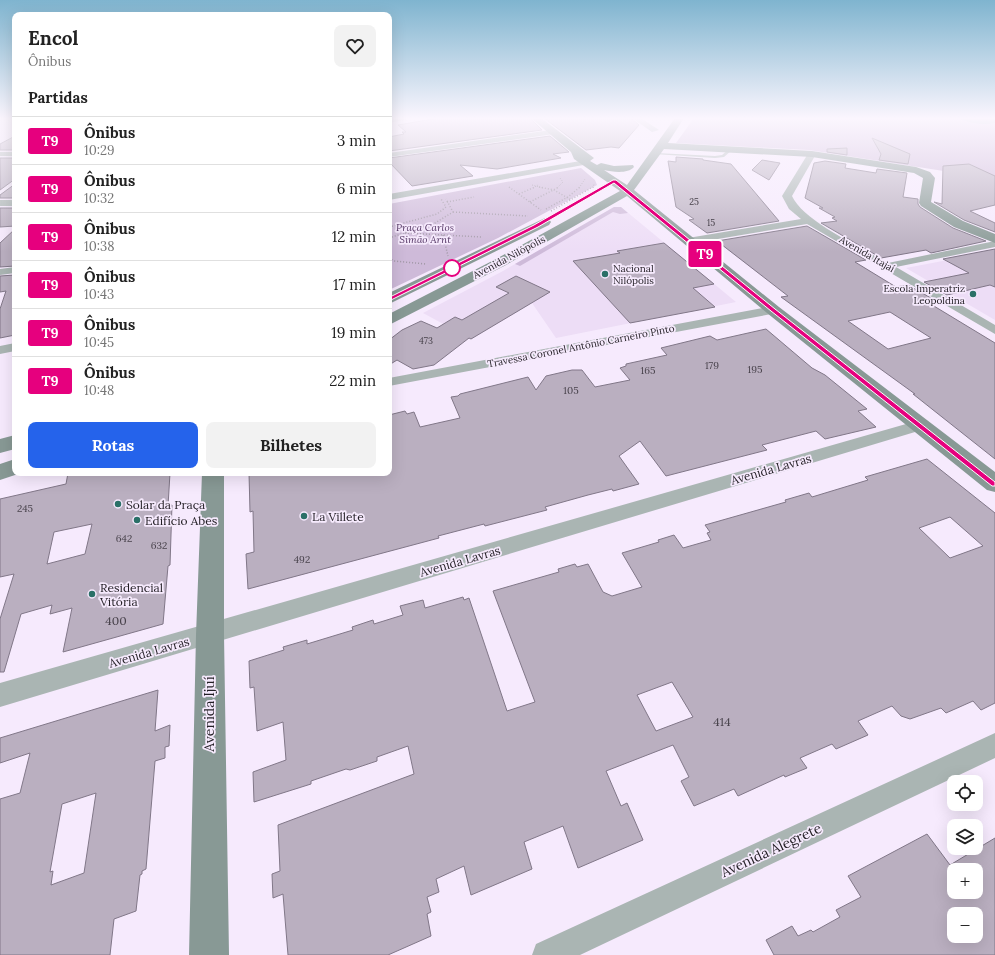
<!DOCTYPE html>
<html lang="pt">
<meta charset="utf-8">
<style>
:root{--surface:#fff;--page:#f2f2f2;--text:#222;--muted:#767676;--line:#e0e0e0;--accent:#2563eb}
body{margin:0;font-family:Lora,serif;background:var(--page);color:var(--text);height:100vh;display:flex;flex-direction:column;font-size:15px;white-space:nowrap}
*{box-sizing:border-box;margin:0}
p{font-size:13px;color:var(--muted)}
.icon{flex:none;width:22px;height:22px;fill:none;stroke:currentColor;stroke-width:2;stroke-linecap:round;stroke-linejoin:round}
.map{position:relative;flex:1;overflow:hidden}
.details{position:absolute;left:12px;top:12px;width:380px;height:464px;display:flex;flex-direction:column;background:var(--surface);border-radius:8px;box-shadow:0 4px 16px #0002}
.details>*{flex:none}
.badge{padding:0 8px;border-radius:3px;font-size:14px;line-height:26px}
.buttons{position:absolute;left:947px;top:775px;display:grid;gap:8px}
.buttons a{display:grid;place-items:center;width:36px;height:36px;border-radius:8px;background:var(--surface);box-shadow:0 4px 16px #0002;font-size:20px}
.map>.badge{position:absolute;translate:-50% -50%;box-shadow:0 0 0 2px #fff}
h2{padding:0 16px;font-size:15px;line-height:36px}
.round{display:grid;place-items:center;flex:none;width:42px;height:42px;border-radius:8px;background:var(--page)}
.overview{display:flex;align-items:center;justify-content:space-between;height:68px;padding:0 16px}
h1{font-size:19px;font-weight:800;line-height:30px}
.primary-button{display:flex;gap:8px;margin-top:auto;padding:8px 16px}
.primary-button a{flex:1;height:46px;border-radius:8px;background:var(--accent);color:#fff;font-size:16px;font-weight:800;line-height:46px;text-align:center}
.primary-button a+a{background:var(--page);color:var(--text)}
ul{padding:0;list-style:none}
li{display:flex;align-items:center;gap:12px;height:48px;padding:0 16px;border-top:1px solid var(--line)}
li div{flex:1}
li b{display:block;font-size:15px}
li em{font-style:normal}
li .badge{min-width:44px;font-weight:700;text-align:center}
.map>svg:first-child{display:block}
.built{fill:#edddf6}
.green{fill:#cebad9}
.water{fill:#82b3aa}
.building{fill:#baafc0;stroke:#817788;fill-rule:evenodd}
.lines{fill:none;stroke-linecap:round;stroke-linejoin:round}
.path-far1{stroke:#a097a5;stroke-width:1;stroke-dasharray:1 1.5;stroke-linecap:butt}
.path{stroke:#a097a5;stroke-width:1.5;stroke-dasharray:1 2;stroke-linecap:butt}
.lane{fill:#aab5b3;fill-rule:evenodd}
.street{fill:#aab5b3;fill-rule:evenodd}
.secondary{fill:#889995;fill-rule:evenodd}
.line{fill:#e6007e;stroke:#fff}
.stop-dot{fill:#fff;stroke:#e6007e;stroke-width:2}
.poi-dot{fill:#2a7067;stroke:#f6eafd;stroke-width:1.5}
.labels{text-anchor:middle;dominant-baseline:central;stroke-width:3.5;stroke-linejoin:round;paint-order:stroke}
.far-number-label{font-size:9px;fill:#48424b}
.far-park-label{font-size:10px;font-style:italic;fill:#563866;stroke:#f6eafd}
.far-street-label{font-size:10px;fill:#221e24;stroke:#f6eafd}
.far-poi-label{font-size:10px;fill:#221e24;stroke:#f6eafd;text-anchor:start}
.number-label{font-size:10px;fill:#48424b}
.street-label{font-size:12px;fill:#221e24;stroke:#f6eafd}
.poi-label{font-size:12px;fill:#221e24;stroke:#f6eafd;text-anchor:start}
.near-number-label{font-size:12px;fill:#48424b}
.near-street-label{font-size:14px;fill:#221e24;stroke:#f6eafd}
</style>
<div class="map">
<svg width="995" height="955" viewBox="0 0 995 955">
<rect width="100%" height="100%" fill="#f6eafd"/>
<path class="built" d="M614 207H621L736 302 556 338 532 303 471 339 423 313 503 271Z
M995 251V320L906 268Z"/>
<path class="green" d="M694 118H995V179L809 150 676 143Z
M581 168 595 180 597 185 498 238 389 290V204Z
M614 207H621L628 213 620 214 613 212 520 266 515 264Z"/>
<path class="water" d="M959 118H995V123C983 125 970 124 959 118Z"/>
<path class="building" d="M439 118H530L542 130 389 151V137L404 134 402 132H406L398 125Z
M544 118H631L639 125 619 148 611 147 586 150Z
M15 136V150H0V144Z
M550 136 569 152 553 154 561 158 497 169 460 165 473 176 412 186 389 162V158Z
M872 138 910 154 908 164 879 160 881 154Z
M847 148V155L827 152V149Z
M676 157 703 159V160L731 164 779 221 707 233 689 220 694 219 676 207 668 161 676 162Z
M0 158H15V179L0 190Z
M762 160 780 163 769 180 752 170Z
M825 161 846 164 845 168 876 173 877 169 907 173 903 197 918 199V204L920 207 953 228 986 241 931 253 926 250 881 258 821 223 837 221 832 218 835 217 819 208H823L805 198 814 163Z
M969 164 995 176V205L970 211 995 223V232L964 220 934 202 942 204 943 166Z
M15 184V198H0V195Z
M0 208H15V226L0 227Z
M807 226 866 260 855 262 896 287 908 285 931 298 924 300 995 343V459L913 394H915L781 297 788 296 717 241ZM890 312 931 338 888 349 848 321Z
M15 229V266L0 267V243Z
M664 243 714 284 693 288 715 307 630 323 573 261 620 253 617 251Z
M995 249V287L990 285 947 295 924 282 969 273 943 259Z
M15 275V335L0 338V309L6 291 0 292V276Z
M516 276 550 292 471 339 469 338 434 365 413 369 397 360 389 365V340L402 330 421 321 437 328 455 317 462 320 509 293 496 287Z
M766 329 812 368 825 375 867 409 858 411 876 427 825 439 816 431 762 445 767 450 666 476 640 441 619 456 639 484 613 491 612 489 588 495 545 507 547 510 485 526 484 524 438 536 439 538 248 589 246 554 254 552 253 511 250 512 249 473H389V415L405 411 407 414 414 412 420 427 460 418 451 397 458 396 460 394 528 377 536 390 546 376 572 370H582L595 387 630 380 620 368 626 366V364L667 355 661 348 710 336 717 340Z
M927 459 995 513V703L981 710 973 701 946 713 941 708 910 719 901 716 892 706 858 721 868 735 836 749 832 744 800 758 807 768 785 777 784 775 738 796 734 789 694 806 681 781 689 777 673 745 606 771 621 806 627 803 643 840 578 868 563 826 524 842 532 869 471 895 464 866 436 879 439 892 427 897 431 912 427 914 431 936 388 955H288L283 894 273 898 272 874 280 871 278 825 414 774 408 746 377 757V761L350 770 346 769 311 781V784L254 802 253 772 286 760 283 722 257 731 254 687 250 688 249 661 284 650 283 647 307 640V644L353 630 352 627 373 620 374 624 403 615 400 606 423 600 425 608 463 597 464 600 469 598 507 711 535 702 493 591 559 572 558 569 575 564 577 567 588 564 603 592 612 596 642 587 622 553 659 542 658 540 674 535 683 548 711 540 707 533 710 532 705 525 786 502 785 500 809 493 812 497 868 480 865 477ZM950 517 983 546 950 558 919 528ZM672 682 693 717 656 731 637 695Z
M68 473H170L168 506 172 505 170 565 168 566 163 624 63 652 72 608 50 614 52 605 21 614 4 672H0V619L14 574 0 577V499L66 484ZM92 524 85 554 47 564 54 532Z
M158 690 155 731 170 725 169 746 165 747V758L155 761 146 869 142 871V874L140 875 136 911 114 919 110 955H0V799L20 793 30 753 0 763V738ZM96 793 84 873 51 885 53 871 50 872 62 804Z
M927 834 950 865 995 838V955H774L766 940 792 926 798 936 811 930 813 932 840 917 836 910 861 897 848 876ZM954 870H976V892H954ZM954 914H976V936H954Z"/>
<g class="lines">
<path class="path-far1" d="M532 185 543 188
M533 188 538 185
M557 188 563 182 560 178
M579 188 585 179
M593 188 594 184"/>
<path class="path" d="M509 187 541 210
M539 187 554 190 571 200
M519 194 535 187
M447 202 474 197
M530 202 559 187
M546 209 568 197 580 187
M551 211 593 187
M453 212 528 216
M389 227 437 214 446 207 441 199
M405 233 482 237
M443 235 448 256
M389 238 435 223 453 212 446 199
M389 258 394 261 426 264"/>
<path class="lane" d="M729 149 732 150 724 157 715 158 654 154 656 153 715 156 722 155Z"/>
<path class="street" d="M413 118 389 123V119Z
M632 118H641L659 130 652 132Z
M551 130 555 132 554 134 389 157V153Z
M0 152H15V156H0Z
M809 152 816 154 792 196C803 221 862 248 888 263L995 241V247L896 267 995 325V334L807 224 688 244 684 243 683 241 684 239 688 238 801 219 789 209 782 196Z
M586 160H589V164L389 200V194Z
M0 200H15V206H0Z
M15 267V273L0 275V269Z
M773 306 779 310 777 313 389 386V378Z
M15 343V351L0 354V346Z
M920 420 925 421 928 425 925 429 0 707V683Z
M995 733V758L580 955H532L536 944Z"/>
<path class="secondary" d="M531 118H541L594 158 590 161 597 165 601 163 614 166 633 165 634 167C628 174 613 172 604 170L627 185 675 118H684L668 143 812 151 916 167 930 172 935 178 931 202 963 221 995 234V243L954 227 921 206 919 203 923 178 914 173 812 157 664 149 634 190 779 307 995 472V492L987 490 767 313 627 196 506 265 389 325V314L496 259 620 191 574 159 571 152Z
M545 218 549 219 551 222 549 225 389 304V293Z
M15 435V449L0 453V439Z
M15 459V473H21L0 480V464Z
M202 473H224V635L229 955H189L196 635Z"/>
</g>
<linearGradient id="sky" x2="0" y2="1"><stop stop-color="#7fb4cf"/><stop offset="0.47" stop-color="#fbf6fe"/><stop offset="1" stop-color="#fbf6fe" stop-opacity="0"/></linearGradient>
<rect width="995" height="252" fill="url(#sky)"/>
<path class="line" d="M613 180H616L775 309 995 482V486H992L771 311 614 183 538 227 391 300 386 299 534 225Z"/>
<circle class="stop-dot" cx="452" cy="268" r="8"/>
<g class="poi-dot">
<circle cx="605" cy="274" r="4"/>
<circle cx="973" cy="294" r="4"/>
<circle cx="118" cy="504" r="4"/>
<circle cx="304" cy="516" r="4"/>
<circle cx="137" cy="520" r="4"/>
<circle cx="92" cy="594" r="4"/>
</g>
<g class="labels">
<g class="far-number-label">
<text x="694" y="201">25</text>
<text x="711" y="222">15</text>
<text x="426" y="340">473</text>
</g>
<g class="far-park-label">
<text x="425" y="227">Praça Carlos<tspan x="425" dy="12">Simão Arnt</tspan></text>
</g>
<g class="far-street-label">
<text transform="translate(867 254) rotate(30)">Avenida Itajaí</text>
<text transform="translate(509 257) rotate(-28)">Avenida Nilópolis</text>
<text transform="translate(581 346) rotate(-11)">Travessa Coronel Antônio Carneiro Pinto</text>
</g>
<g class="far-poi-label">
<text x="613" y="268">Nacional<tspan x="613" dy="12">Nilópolis</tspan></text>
<text x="965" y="288" text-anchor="end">Escola Imperatriz<tspan x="965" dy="12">Leopoldina</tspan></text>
</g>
<g class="number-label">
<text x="712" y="365">179</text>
<text x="755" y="369">195</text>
<text x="648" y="370">165</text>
<text x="571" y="390">105</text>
<text x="25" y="508">245</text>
<text x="124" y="538">642</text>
<text x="159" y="545">632</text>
<text x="302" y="559">492</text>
</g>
<g class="street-label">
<text transform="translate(771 469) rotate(-16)">Avenida Lavras</text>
<text transform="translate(460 561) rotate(-16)">Avenida Lavras</text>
<text transform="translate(149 652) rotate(-16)">Avenida Lavras</text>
</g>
<g class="poi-label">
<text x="126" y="504">Solar da Praça</text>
<text x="312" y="516">La Villete</text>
<text x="145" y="520">Edifício Abes</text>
<text x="100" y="587">Residencial<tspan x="100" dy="14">Vitória</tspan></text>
</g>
<g class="near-number-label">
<text x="116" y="620">400</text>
<text x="722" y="721">414</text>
</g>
<g class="near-street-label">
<text transform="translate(209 714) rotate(-90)">Avenida Ijuí</text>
<text transform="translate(771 850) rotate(-25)">Avenida Alegrete</text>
</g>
</g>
</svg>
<div class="buttons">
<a><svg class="icon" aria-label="locate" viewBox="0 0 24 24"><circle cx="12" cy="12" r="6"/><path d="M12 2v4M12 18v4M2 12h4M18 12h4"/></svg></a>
<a><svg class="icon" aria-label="layers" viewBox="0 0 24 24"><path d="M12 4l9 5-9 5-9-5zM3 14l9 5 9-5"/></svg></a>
<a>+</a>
<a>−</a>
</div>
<b class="badge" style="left:705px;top:254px;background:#e6007e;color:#fff">T9</b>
<section class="details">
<div class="overview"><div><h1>Encol</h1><p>Ônibus</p></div><a class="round"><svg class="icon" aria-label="heart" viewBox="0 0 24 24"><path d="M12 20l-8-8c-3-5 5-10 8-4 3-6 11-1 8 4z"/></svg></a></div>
<h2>Partidas</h2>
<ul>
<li><span class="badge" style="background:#e6007e;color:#fff">T9</span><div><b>Ônibus</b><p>10:29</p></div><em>3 min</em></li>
<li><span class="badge" style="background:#e6007e;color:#fff">T9</span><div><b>Ônibus</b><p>10:32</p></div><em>6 min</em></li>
<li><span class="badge" style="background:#e6007e;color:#fff">T9</span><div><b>Ônibus</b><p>10:38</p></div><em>12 min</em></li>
<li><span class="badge" style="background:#e6007e;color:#fff">T9</span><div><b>Ônibus</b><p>10:43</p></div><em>17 min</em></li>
<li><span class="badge" style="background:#e6007e;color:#fff">T9</span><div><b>Ônibus</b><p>10:45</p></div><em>19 min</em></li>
<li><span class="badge" style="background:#e6007e;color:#fff">T9</span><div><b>Ônibus</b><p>10:48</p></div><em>22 min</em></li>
</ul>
<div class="primary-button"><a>Rotas</a><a>Bilhetes</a></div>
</section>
</div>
